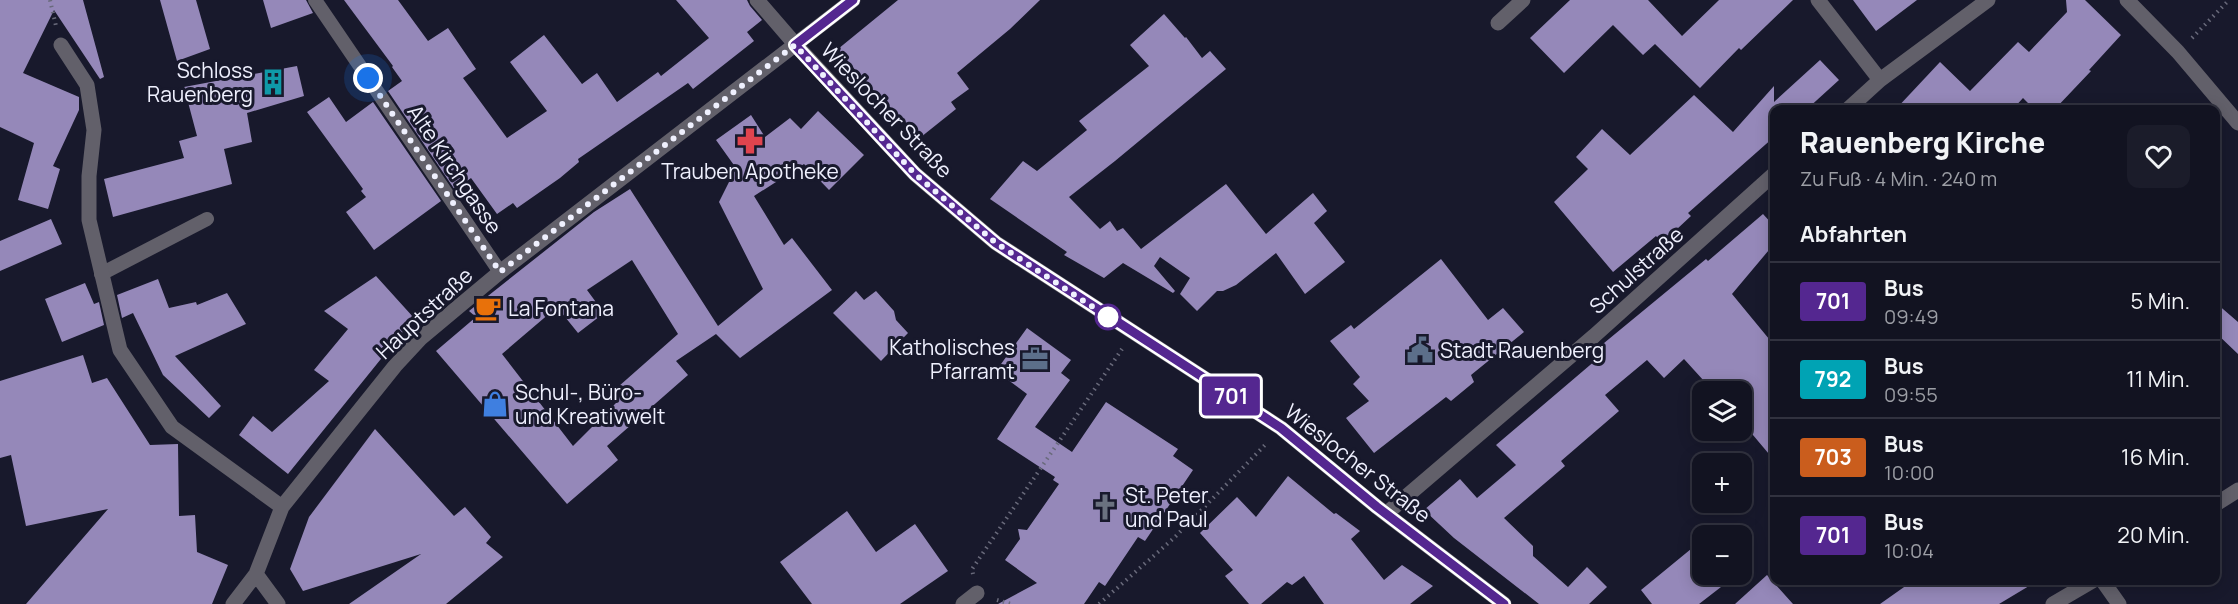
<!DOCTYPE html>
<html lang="de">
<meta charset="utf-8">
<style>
:root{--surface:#121321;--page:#1b1c2a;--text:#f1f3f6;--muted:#9c9ea5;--line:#31323f}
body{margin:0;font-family:Manrope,sans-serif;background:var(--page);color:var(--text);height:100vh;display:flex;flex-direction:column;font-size:22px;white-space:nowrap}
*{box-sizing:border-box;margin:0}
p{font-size:20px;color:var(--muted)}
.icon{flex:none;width:33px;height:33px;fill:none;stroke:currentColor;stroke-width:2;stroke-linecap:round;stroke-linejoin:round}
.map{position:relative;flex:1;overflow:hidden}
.details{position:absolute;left:1770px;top:105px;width:450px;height:480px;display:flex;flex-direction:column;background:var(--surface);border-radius:12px;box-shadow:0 3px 15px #0003,0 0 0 2px var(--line)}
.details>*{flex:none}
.badge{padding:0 12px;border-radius:4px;font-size:21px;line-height:39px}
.fabs{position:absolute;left:1692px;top:381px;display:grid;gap:12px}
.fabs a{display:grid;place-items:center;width:60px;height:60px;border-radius:12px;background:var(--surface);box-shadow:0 3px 15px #0003,0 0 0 2px var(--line);font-size:30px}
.you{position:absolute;width:30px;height:30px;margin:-15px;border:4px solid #fff;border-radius:50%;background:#1a73e8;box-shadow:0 0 0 9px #1a73e833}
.map>.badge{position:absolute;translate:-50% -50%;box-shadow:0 0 0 3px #fff}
h2{padding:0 30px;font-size:22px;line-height:54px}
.round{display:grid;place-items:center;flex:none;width:63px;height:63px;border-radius:12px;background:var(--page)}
.summary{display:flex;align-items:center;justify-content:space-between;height:102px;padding:0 30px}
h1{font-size:28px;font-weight:800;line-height:45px}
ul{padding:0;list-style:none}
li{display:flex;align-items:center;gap:18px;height:78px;padding:0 30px;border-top:2px solid var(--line)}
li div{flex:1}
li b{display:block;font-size:22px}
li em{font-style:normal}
li .badge{min-width:66px;font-weight:700;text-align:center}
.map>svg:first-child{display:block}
.building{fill:#9588b9;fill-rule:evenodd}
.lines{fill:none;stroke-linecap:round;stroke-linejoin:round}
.path{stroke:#696a7b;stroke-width:4;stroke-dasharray:1.5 4.5;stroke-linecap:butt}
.lane{stroke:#62606a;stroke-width:14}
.street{stroke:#62606a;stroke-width:15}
.line-casing{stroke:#fff;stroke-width:14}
.line{stroke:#542790;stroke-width:9}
.walk{stroke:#eff0fe;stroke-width:6;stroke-dasharray:0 10.8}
.stop-dot{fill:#fff;stroke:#542790;stroke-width:3}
.labels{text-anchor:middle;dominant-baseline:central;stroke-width:6;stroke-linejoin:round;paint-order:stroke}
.poi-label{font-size:21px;fill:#eff0fe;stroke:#18192c;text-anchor:start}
.street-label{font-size:21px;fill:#eff0fe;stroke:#18192c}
</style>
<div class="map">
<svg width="2238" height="604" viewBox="0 0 2238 604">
<rect width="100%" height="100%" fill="#18192c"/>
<path class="building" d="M0 0H83L104 77 100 79 54 10 23 73 79 97V110L53 166 60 169 48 209 18 200 34 143 0 127Z
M160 0H196L210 49 177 61Z
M263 0H306L313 13 271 28Z
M344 0H398L428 41 448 28 476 69 463 78 507 138 547 111 510 62 544 35 582 84 597 73 617 102 658 72 661 76 709 38 676 0H747L750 6 762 20 747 32 754 41 693 89 688 83 578 159 579 162 560 178 517 208 513 203 497 214 471 178 455 190 388 91 402 81 392 67 393 66Z
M898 0H1040L1010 29 957 73 969 89 951 102 956 109 921 137 870 88 838 49Z
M1570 0H1648L1682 36 1719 0H1793L1741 50 1739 48 1700 88 1655 44 1643 55 1613 25 1564 73 1530 38Z
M1853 0H1917L1876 31Z
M2066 0H2085L2121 35 2089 70 2091 71 2054 110H2035L2023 98 2012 110H1895L1940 62 1970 91 2018 42 2029 52 2067 12Z
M1164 14 1185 38 1186 37 1202 58 1210 51 1226 69 1115 161 1069 197 1100 229 1110 221 1117 231 1123 228 1141 249 1226 184 1266 234 1313 193 1327 211 1314 223 1345 262 1305 294 1276 253 1236 285 1223 291H1217L1197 311 1180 294 1190 278 1160 257 1154 266 1175 291 1173 293 1123 263 1104 278 1064 255 1067 252 990 199 1023 161 1037 171 1087 130 1079 121 1149 66 1130 45Z
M1820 60 1839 80 1806 110H1774V137L1688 213 1691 216 1662 243 1656 236 1613 272 1554 202 1588 169 1576 157 1602 129 1630 155 1694 95 1733 132 1774 86V102Z
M297 66 304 96 247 113 252 142 224 149 232 184 113 217 104 179 184 158 179 141 197 136 184 87Z
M329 97 346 122 373 102 441 201 374 250 346 212 366 197 361 191 363 189 307 112Z
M818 111 864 155 829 190 804 164 754 196 784 245 792 238 832 290 740 358 716 334 676 361 688 375 607 446 618 460 567 504 436 351 476 317 469 311 474 307 594 212 630 189 718 326 763 289 719 202 736 168 716 140 751 115 765 137 790 118 801 129ZM632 260 678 334 610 394 617 402 573 446 502 354 557 307 578 333 604 313 587 290Z
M1763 214 1774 226V244L1732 294 1774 345V460L1742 422V392H1714L1684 359 1664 378 1647 360 1605 395 1619 411 1561 461 1565 466 1504 518 1533 546V556L1568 587 1587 567 1607 587 1589 604H1539L1454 538 1424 510 1460 479 1477 498 1516 465 1496 445 1603 354 1598 348 1706 259 1708 261Z
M51 219 62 244 0 271V241Z
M1441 259 1488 320 1503 308 1524 332 1471 375 1474 382 1451 401 1446 397 1374 453 1346 418 1369 401 1353 384 1360 377 1330 341 1351 325 1354 329Z
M376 276 414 318 288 474 239 435 253 416 272 432 329 381 314 370 348 329 324 311Z
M158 279 169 308 196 302 197 305 227 293 246 324 175 356 221 406 209 418 163 375 133 313 122 318 117 295Z
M85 283 94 304 99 302 104 325 62 342 45 299Z
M856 291 864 300 876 291 894 311 896 320 908 333 881 361 833 313Z
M2216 303 2238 322V354L2216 333Z
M1027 328 1071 360 1061 373 1070 380 1035 427 1072 452 1106 402 1178 449 1173 456 1193 470 1145 541 1138 537 1105 586 1099 582 1084 604H998L1037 583 1005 560 1020 539 1018 529 1027 530 1059 484 1053 480 1055 477 997 439 1027 394 996 371Z
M83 355 92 383 107 378 150 445 178 444 179 516 195 515 197 552 228 565 212 604H26L108 509 26 526 11 455 0 458V381Z
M375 429 454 516 465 507 491 537 486 543 503 557 446 604H349L421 554 303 591 290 569 309 517Z
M1288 476 1334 514 1336 513 1360 531 1351 539 1384 580 1402 565 1433 586 1410 604H1324L1304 576 1292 585 1287 582 1261 604H1249L1225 576 1233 570 1200 533 1237 497 1256 517Z
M847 511 876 552 915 524 948 571 900 604H812L780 562Z
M1691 549 1702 563V574H1711L1721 587 1699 604H1652L1641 590Z
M1767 575 1793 604H1735Z
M1914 580H2039L1999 604H1880Z"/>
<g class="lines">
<path class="path" d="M50 0 56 26
M2192 38 2229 0
M973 574 972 569 1122 349
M997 600 1011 604
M1099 604 1174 538 1266 444"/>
<path class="lane" d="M315 0 500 272
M101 274 207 219"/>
<path class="street" d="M757 0 795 44 915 174 996 243 1281 428 1377 507 1504 604
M1818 0 1880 80
M2127 0 2178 52 2238 123
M1498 23 1523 0
M61 45 87 85 94 130 89 176V220L120 350 172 427 282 507
M1847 110 1880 80 1988 0
M2216 504 2238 490
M1387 513 1594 336 1774 174
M256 574 278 604
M2102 580 2119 604
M233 604 256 574 282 507 395 366 421 338 500 272 853 0
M963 604 977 593
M2053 604 2094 580"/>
</g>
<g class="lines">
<g class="line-casing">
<path id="line" d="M853 0 795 45 915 174 996 243 1281 428 1377 507 1504 604"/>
</g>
<use href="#line" class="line"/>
<path class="walk" d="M368 78 500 272 795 45 915 174 996 243 1108 317"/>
</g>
<defs>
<g id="building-bare" transform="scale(2.07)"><path d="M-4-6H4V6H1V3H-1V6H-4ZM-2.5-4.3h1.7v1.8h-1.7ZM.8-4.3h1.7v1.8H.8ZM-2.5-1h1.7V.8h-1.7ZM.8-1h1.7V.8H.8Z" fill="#0f9aa8" stroke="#18192c" stroke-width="2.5" paint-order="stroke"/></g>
<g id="pharmacy-bare" transform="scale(2.07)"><path d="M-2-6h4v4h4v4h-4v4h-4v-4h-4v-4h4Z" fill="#e0444e" stroke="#18192c" stroke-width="2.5" paint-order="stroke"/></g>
<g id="cafe-bare" transform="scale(2.07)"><path d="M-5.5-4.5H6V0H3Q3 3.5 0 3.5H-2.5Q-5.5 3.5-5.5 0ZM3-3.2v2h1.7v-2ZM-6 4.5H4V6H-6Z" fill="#e8710a" stroke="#18192c" stroke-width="2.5" paint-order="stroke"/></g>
<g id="civic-bare" transform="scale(2.07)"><path d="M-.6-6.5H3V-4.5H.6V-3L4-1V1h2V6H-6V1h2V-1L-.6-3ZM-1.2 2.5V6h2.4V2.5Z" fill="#5c6f8a" stroke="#18192c" stroke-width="2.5" paint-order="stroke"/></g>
<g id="office-bare" transform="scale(2.07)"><path d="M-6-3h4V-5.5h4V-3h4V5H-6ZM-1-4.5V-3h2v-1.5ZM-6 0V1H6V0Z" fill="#5c6f8a" stroke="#18192c" stroke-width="2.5" paint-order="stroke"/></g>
<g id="shop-bare" transform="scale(2.07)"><path d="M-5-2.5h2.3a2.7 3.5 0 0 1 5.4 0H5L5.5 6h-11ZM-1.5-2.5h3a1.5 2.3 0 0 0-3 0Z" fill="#3f7fe0" stroke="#18192c" stroke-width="2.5" paint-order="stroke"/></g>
<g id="church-bare" transform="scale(2.07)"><path d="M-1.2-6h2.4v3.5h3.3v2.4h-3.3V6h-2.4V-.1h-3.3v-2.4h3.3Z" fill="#6b7280" stroke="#18192c" stroke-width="2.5" paint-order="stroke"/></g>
</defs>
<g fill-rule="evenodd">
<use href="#building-bare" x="273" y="82"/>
<use href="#pharmacy-bare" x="750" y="141"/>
<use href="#cafe-bare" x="488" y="308"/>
<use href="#civic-bare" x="1420" y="350"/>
<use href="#office-bare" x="1035" y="359"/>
<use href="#shop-bare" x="495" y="404"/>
<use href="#church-bare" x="1105" y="507"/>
</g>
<circle class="stop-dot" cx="1108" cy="317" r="12"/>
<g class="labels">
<g class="poi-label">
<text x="253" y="70" text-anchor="end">Schloss<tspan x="253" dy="24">Rauenberg</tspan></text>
<text x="750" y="171" text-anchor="middle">Trauben Apotheke</text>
<text x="508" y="308">La Fontana</text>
<text x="1015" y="347" text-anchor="end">Katholisches<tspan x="1015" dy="24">Pfarramt</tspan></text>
<text x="1440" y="350">Stadt Rauenberg</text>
<text x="515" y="392">Schul-, Büro-<tspan x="515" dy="24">und Kreativwelt</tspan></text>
<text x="1125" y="495">St. Peter<tspan x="1125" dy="24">und Paul</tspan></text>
</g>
<g class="street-label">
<text transform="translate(887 110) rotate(46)">Wieslocher Straße</text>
<text transform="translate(455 169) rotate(56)">Alte Kirchgasse</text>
<text transform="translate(1636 270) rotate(-42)">Schulstraße</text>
<text transform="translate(424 313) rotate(-43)">Hauptstraße</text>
<text transform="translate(1358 463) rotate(38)">Wieslocher Straße</text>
</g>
</g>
</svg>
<div class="fabs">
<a><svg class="icon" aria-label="layers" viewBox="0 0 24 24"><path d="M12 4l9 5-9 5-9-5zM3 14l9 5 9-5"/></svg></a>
<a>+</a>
<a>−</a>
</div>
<div class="you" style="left:368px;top:78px"></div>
<b class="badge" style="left:1231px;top:396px;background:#542790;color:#fff">701</b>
<section class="details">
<div class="summary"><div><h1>Rauenberg Kirche</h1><p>Zu Fuß · 4 Min. · 240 m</p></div><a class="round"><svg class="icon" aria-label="heart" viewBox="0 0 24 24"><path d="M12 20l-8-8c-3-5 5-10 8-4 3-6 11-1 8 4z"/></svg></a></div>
<h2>Abfahrten</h2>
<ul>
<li><span class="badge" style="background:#542790;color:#fff">701</span><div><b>Bus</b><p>09:49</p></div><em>5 Min.</em></li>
<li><span class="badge" style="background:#00a3b4;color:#fff">792</span><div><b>Bus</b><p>09:55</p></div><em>11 Min.</em></li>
<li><span class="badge" style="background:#ca5d1d;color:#fff">703</span><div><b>Bus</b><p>10:00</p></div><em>16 Min.</em></li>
<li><span class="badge" style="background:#542790;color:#fff">701</span><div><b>Bus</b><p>10:04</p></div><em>20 Min.</em></li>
</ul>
</section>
</div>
